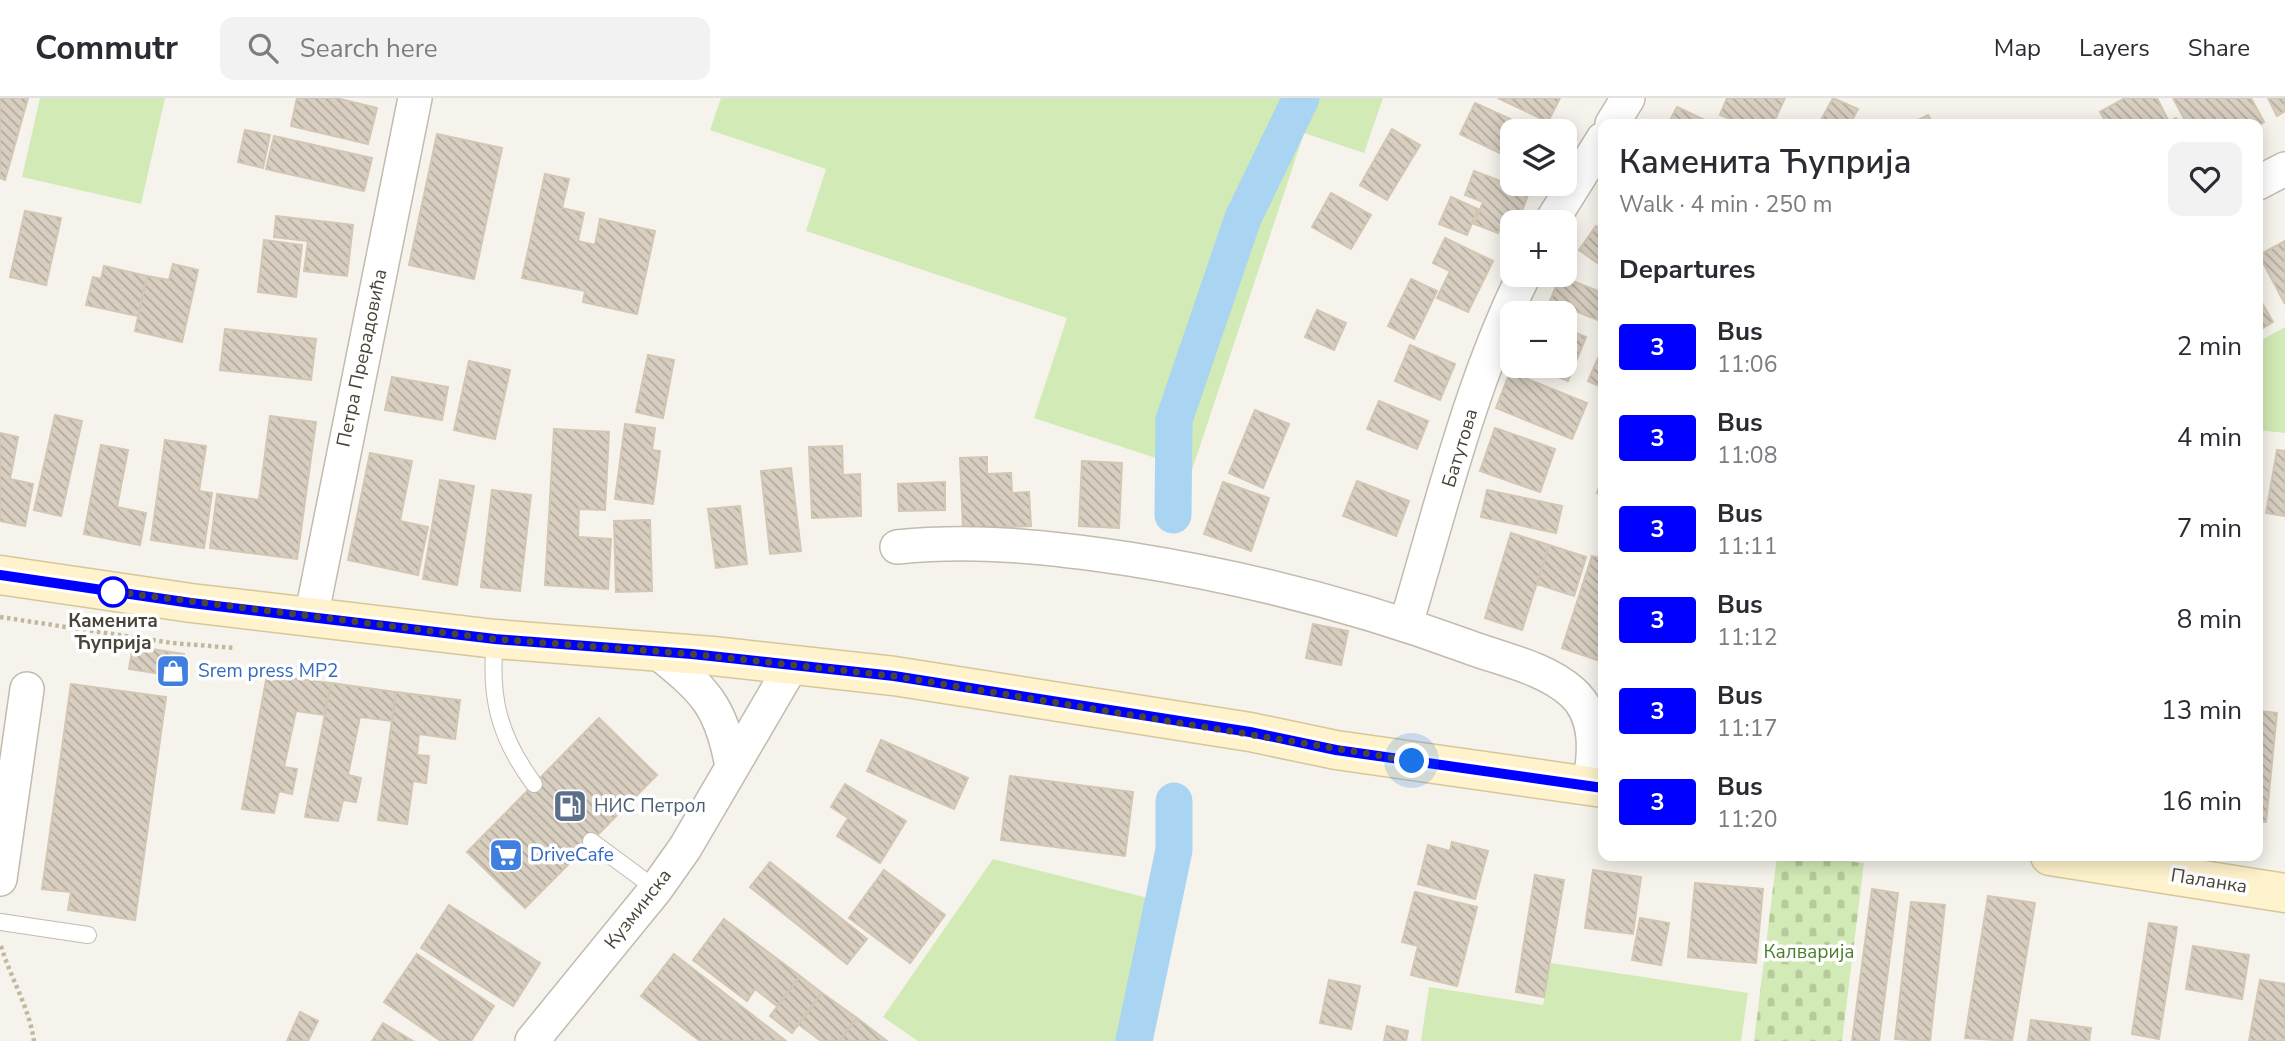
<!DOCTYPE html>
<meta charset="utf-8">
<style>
:root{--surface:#fff;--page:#f2f2f3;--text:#2b2b33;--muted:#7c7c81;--line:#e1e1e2}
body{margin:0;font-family:"Nunito Sans",sans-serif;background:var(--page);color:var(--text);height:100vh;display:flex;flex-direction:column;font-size:26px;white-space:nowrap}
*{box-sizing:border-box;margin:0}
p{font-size:23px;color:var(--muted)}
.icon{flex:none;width:38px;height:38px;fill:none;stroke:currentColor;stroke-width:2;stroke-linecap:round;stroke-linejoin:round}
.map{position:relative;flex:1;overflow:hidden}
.sheet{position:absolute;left:1598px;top:21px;width:665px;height:742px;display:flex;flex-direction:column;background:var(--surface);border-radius:14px;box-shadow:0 4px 18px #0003}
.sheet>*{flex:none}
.badge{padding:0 14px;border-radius:5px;font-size:24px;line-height:46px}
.tools{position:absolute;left:1500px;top:21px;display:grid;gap:14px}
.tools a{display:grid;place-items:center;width:77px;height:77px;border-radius:14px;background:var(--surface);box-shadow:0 4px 18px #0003;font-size:35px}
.you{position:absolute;width:35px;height:35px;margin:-18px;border:5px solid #fff;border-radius:50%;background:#1a73e8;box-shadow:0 0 0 10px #1a73e833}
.map>.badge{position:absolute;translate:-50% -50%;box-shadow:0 0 0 4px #fff}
h2{padding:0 21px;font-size:26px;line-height:63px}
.round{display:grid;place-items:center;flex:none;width:74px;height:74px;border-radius:14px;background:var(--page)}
.overview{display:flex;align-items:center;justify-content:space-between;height:119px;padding:0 21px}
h1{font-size:33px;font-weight:600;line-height:52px}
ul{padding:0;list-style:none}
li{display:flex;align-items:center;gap:21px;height:91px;padding:0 21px}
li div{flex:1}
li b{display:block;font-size:26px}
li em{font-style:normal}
li .badge{min-width:77px;font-weight:700;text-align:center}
header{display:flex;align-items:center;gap:42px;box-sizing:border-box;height:98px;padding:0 35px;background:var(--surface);border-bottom:2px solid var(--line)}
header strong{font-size:33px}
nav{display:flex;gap:38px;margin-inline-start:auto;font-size:24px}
.search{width:490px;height:63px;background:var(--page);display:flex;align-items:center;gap:18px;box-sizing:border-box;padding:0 24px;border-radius:14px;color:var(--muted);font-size:26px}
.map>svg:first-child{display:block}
.cemetery{fill:url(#cemetery-stones)}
.garden{fill:#d2eab5}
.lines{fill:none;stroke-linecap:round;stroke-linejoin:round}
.canal{stroke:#a9d4f2;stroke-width:37}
.building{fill:url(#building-back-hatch);stroke:#d3c7b4;stroke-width:2}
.lane-casing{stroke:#c2bbae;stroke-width:18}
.street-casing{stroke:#c2bbae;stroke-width:36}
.secondary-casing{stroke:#d6c79b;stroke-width:41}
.path{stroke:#c4b79f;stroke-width:4.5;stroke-dasharray:3.5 3.5;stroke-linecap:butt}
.lane{stroke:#fff;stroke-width:16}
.street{stroke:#fff;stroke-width:33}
.secondary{stroke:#fff3cd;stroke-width:38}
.line-casing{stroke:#fff;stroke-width:16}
.line{stroke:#00f;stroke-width:10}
.walk{stroke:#4b4439;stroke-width:7;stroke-dasharray:0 12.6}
.stop-dot{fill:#fff;stroke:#00f;stroke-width:3.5}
.labels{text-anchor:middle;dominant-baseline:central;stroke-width:7;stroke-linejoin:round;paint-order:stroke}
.street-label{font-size:19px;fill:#4b4439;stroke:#fff}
.stop-label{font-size:19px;font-weight:bold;fill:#4b4439;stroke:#fff}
.shop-label{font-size:19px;fill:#366cbe;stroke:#fff;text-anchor:start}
.service-label{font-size:19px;fill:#4e5e75;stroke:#fff;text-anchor:start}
.park-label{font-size:19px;fill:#4a7f2a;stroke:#fff}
</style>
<header>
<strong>Commutr</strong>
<div class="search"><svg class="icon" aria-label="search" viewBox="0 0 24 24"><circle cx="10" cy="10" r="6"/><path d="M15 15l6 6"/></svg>Search here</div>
<nav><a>Map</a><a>Layers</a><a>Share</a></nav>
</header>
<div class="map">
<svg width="2285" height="943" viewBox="0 0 2285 943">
<defs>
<pattern id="cemetery-stones" width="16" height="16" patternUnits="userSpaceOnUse" patternTransform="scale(1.75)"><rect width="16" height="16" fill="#d2eab5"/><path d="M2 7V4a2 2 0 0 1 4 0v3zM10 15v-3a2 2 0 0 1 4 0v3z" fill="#b6ca9c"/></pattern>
<pattern id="building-back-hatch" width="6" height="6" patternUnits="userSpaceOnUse" patternTransform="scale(1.75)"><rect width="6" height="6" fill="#d8cfc1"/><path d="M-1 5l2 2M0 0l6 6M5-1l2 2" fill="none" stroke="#b1aa9e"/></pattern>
</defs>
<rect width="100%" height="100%" fill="#f6f3ec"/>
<path class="cemetery" d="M1777 758H1808L1864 765 1842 943H1754Z"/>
<path class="garden" d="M40 0H165L141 106 22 79Z
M721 0H1383L1364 55 1304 35 1192 372 1034 320 1067 220 806 133 826 71 710 32Z
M2285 229V335L2258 332V244Z
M993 761 1156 802 1120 943H918L883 919Z
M1551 865 1748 895 1741 943H1421L1429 889 1543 907Z"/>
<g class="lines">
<path class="canal" d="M1173 417 1174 322 1243 120 1301 0
M1134 943 1174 752V703"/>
</g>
<path class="building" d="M0 0H28L5 82 0 80Z
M297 0H336L377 10 368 46 291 28Z
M1498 0H1560L1548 24Z
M1727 0H1785L1773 26H1743L1720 17Z
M1833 0 1858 11 1850 26H1819Z
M2125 0H2157L2169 24 2176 20 2180 26H2107L2100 14Z
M2173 0H2251L2264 24 2258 28 2187 26Z
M2268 0H2285V13L2277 18Z
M1475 5 1537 33H1512V61L1460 36Z
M1677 9 1713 26H1668Z
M1928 17 1933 26H1910Z
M1392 31 1420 47 1387 102 1360 87Z
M245 32 270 37 263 70 238 64Z
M437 36 502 50 474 181 409 167Z
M274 38 372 60 364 93 266 71Z
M1474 73 1529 94 1520 119 1506 114 1498 135 1474 126 1483 104 1465 97Z
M545 76 569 81 562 110 584 115 578 143 595 147 600 121 655 133 637 216 583 204 585 193 522 180Z
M1331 95 1371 117 1351 151 1312 129Z
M1451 99 1478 111 1467 137 1439 126Z
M25 113 61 120 46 187 10 179Z
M276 118 353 127 347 178 304 173 308 143 274 139Z
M1596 128 1603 133V169L1579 152Z
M1445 140 1493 163 1468 214 1437 200 1450 173 1433 165Z
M264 142 302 147 296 199 258 194Z
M2285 143V206L2259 157Z
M173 166 198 172 182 244 135 233 147 178 169 182Z
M104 168 147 178 138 218 86 207 93 179 101 181Z
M1560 178 1603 195V224L1550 203Z
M1411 181 1437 193 1414 241 1388 228Z
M2258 198 2273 224 2258 233Z
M1317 212 1346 225 1334 252 1305 239Z
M1564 230 1586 239 1568 283 1531 268H1564Z
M225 231 316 241 311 282 220 272Z
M1410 247 1455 266 1440 302 1395 283Z
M1603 249V290L1588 283Z
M648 257 674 262 663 320 636 314Z
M469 263 510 272 495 341 454 332Z
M1510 274 1587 305 1572 341 1496 310Z
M392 279 448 289 442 322 385 312Z
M1379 303 1428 323 1417 351 1367 331Z
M1255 312 1289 326 1263 390 1229 375Z
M55 317 82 323 61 418 34 412Z
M270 318 316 324 297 461 210 450 217 396 259 402Z
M625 326 655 330 652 352 660 353 653 406 615 401Z
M1495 330 1555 351 1540 394 1480 373Z
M554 331 609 334 605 412 579 411 578 439 611 441 608 491 545 487Z
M0 335 18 339 10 381 33 386 25 428 0 423Z
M165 342 206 348 199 393 212 395 204 450 151 442Z
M101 347 128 352 117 409 146 415 140 447 84 436Z
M842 348 843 377 860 376 861 418 812 420 809 349Z
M2277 352 2285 353V418L2266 415Z
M370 355 412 363 400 423 428 429 418 477 348 462Z
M987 359V376L1011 375 1012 395 1029 394 1031 428 963 431 960 360Z
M1082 363 1122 365 1119 430 1079 428Z
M791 370 801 453 770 456 761 373Z
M1603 377V397L1597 395Z
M440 382 474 388 457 487 423 481Z
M1357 383 1409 403 1396 438 1343 418Z
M945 384V412L899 413 898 386Z
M1223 384 1269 400 1251 453 1204 436Z
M492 392 531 397 520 493 481 489Z
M1487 392 1562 408 1556 435 1481 419Z
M740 408 747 466 716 470 708 411Z
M650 422 652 493 616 494 614 423Z
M1511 435 1549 447 1522 532 1485 520Z
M1549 447 1586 459 1574 498 1537 486Z
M1592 458 1603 461V543L1597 562 1562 550Z
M1313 526 1348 533 1341 567 1306 560Z
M133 548 184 556 181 579 129 571Z
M267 577 331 585 324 617 296 613 284 669 297 671 292 696 279 693 274 715 242 711Z
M331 585 396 594 392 623 360 619 348 677 361 680 356 704 343 702 338 723 305 719Z
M71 586 166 599 135 822 68 812 71 794 42 791Z
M396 594 460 602 455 641 419 636 417 657 429 658 426 685 413 683 407 726 378 722Z
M2258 613 2277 615 2266 724 2258 723Z
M599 620 657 677 525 810 467 754Z
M881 642 968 680 954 711 867 673Z
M1010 678 1133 694 1125 758 1001 742Z
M845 686 906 723 880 765 837 738 848 720 831 709Z
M1452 744 1488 753 1475 801 1418 786 1428 747 1450 753Z
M770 764 867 841 847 866 750 789Z
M884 772 945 817 910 865 849 820Z
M1593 772 1641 779 1633 836 1585 830Z
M1535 777 1564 782 1544 899 1516 894Z
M1695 785 1763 791 1756 865 1688 859Z
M1872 791 1898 795 1879 943H1852Z
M1415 794 1477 809 1457 888 1411 877 1418 848 1402 844Z
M1988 798 2035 805 2012 943 1965 940Z
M1911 804 1945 807 1930 943 1895 941Z
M449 807 540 865 513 908 421 850Z
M1640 820 1669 825 1661 867 1632 862Z
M724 821 800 878 777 908 755 891 747 903 693 862Z
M2149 825 2177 829 2159 941 2132 936Z
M2193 848 2249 857 2242 901 2186 891Z
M417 856 494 908 471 943H441L384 904Z
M674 856 786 943H700L641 898Z
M800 878 822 895 792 935 770 918Z
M1329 882 1360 888 1351 931 1320 925Z
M2260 882 2285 886V943H2249Z
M822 895 857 920 839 943H821L798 926Z
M300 914 318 923 308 943H287Z
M857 920 887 943H839Z
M2031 922 2091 930 2089 943H2028Z
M383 925 413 943H372Z
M1387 928 1408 933 1406 943H1384Z"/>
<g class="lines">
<g class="lane-casing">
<path id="lane" d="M495 541C489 599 499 639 534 686
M591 743 656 791
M0 824 88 837"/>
</g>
<g class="street-casing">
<path id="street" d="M1612 26 1628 0
M2258 85 2285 71
M1551 124 1603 41
M897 449C976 441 1050 449 1129 461 1243 479 1357 508 1466 548 1500 561 1544 569 1572 594 1599 618 1595 657 1589 688
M311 520 415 0
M1406 526C1441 410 1470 286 1524 177
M656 553C704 592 721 606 732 669
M0 781 27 591
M532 943 656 791 685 750 792 567"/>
</g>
<g class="secondary-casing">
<path id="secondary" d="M0 477 191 505 495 541 713 558 894 578 1250 634 1336 652 1603 690
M2050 758 2285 795"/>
</g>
<path class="path" d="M0 519 172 545 235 550
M1 848C11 881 29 909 34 943"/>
<use href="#lane" class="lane"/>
<use href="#street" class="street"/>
<use href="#secondary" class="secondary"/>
</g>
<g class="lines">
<g class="line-casing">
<path id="line" d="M0 477 191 505 495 541 692 556 894 578 1250 634 1336 652 1603 690"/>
</g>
<use href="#line" class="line"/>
<path class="walk" d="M113 494 109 493 495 541 692 556 894 578 1412 663"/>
</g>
<defs>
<g id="shop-square" transform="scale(1.75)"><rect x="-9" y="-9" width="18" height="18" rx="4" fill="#3f7fe0" stroke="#fff"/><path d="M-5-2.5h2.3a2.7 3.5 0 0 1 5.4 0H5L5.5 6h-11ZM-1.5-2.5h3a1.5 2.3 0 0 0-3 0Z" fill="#fff"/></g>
<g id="fuel-square" transform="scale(1.75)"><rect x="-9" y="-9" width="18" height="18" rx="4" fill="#5c6f8a" stroke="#fff"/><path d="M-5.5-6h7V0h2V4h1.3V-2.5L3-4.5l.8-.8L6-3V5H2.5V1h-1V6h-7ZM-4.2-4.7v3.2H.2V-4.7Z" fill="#fff"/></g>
<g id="supermarket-square" transform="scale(1.75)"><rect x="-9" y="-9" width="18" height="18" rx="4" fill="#3f7fe0" stroke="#fff"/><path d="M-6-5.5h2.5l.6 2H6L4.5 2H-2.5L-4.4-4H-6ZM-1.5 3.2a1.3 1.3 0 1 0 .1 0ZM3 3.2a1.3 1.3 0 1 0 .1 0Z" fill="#fff"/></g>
</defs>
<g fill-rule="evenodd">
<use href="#shop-square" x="173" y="573"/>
<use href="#fuel-square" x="570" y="708"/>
<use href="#supermarket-square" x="506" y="757"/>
</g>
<circle class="stop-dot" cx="113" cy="494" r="14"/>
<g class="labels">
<g class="street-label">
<text transform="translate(362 260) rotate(-78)">Петра Прерадовића</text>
<text transform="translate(1460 350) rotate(-73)">Батутова</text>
<text transform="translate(2209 783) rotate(9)">Паланка</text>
<text transform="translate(638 811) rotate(-52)">Кузминска</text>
</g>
<g class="stop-label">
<text x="113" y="523">Каменита<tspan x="113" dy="22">Ћуприја</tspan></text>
</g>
<g class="shop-label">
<text x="198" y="573">Srem press MP2</text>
<text x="530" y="757">DriveCafe</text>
</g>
<g class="service-label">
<text x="594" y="708">НИС Петрол</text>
</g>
<g class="park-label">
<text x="1809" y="854">Калварија</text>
</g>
</g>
</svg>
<div class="tools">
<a><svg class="icon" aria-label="layers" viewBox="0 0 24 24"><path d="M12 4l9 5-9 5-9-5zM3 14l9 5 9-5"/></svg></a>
<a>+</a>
<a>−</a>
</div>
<div class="you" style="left:1412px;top:663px"></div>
<section class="sheet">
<div class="overview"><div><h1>Каменита Ћуприја</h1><p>Walk · 4 min · 250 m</p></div><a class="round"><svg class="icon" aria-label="heart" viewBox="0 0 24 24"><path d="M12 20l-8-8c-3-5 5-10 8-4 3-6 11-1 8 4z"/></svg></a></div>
<h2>Departures</h2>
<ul>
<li><span class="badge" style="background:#00f;color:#fff">3</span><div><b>Bus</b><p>11:06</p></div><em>2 min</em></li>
<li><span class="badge" style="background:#00f;color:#fff">3</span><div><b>Bus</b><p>11:08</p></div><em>4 min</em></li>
<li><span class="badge" style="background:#00f;color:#fff">3</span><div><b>Bus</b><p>11:11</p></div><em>7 min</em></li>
<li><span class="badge" style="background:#00f;color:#fff">3</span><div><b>Bus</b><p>11:12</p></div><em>8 min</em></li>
<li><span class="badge" style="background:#00f;color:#fff">3</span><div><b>Bus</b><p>11:17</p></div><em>13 min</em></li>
<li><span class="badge" style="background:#00f;color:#fff">3</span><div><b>Bus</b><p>11:20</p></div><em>16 min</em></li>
</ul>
</section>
</div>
